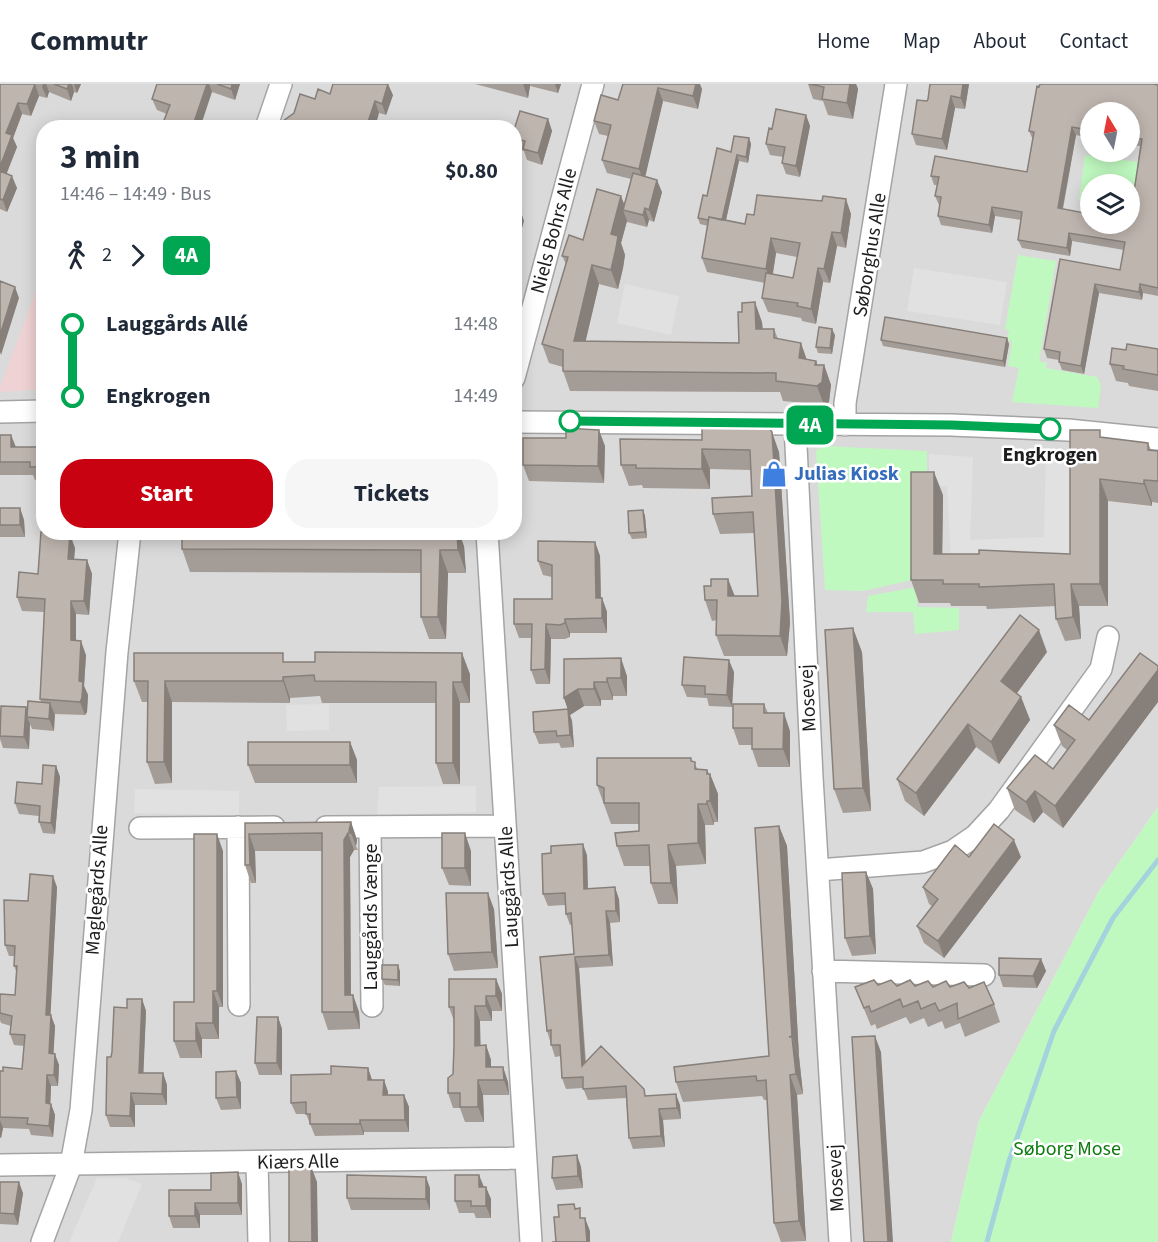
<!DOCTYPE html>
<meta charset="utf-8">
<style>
:root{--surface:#fff;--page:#f6f6f7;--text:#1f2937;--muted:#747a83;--line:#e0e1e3;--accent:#c80211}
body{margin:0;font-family:"Source Sans 3",sans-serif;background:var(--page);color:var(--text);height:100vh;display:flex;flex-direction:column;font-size:22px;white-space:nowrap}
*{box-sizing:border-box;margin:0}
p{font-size:20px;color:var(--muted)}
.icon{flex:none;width:33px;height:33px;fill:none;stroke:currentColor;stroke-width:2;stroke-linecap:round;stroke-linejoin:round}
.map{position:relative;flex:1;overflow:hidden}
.panel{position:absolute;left:36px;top:36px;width:486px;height:420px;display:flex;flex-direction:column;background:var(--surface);border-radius:24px;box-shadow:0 3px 15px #0003}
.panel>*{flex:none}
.badge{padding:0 12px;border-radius:9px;font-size:21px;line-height:39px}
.needle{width:39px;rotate:350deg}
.tools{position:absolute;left:1080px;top:18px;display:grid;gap:12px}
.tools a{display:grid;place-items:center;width:60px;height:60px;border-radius:50%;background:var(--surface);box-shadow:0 3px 15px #0003;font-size:30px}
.map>.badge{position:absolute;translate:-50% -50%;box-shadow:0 0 0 3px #fff}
.legs{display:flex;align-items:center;gap:9px;height:66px;padding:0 24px;font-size:20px}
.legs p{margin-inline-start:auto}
.head{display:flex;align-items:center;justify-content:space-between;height:102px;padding:0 24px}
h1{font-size:33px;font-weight:700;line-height:45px}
.button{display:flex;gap:12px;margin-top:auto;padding:12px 24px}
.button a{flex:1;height:69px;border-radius:24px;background:var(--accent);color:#fff;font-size:24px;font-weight:700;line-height:69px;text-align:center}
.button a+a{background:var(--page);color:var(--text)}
ul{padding:0 24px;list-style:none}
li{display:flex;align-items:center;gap:21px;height:72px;font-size:22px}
li i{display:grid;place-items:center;width:9px;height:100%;margin:0 8px;background:currentColor}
li i::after{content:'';width:15px;height:15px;margin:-8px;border:4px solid;border-radius:50%;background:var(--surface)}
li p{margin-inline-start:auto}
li:first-child i{background:linear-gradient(#0000 50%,currentColor 0)}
li:last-child i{background:linear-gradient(currentColor 50%,#0000 0)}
header{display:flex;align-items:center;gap:36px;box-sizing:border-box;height:84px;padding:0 30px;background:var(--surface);border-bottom:2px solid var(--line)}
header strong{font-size:28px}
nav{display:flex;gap:33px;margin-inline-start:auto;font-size:21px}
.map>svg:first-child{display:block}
.residential{fill:#dbdada;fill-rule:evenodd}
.commercial{fill:#efd2d3}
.park{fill:#c0f9c0}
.parking{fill:#e1e1e1}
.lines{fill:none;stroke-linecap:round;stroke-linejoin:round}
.stream{stroke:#a3d3dc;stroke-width:5}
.minor-casing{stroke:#a4a4a4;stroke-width:24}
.minor{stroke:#fff;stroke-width:21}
.wall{fill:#a49c96;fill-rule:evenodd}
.shaded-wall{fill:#867f7a}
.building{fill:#bfb5af;stroke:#867f7a;stroke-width:1.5;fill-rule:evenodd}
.line-1-casing{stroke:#fff;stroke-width:14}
.line-1{stroke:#00a651;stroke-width:9}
.stop-1-dot{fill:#fff;stroke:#00a651;stroke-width:3}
.labels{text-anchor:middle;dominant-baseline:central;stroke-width:5;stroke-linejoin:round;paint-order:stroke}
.street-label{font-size:20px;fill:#1d1d1d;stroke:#fff}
.stop-label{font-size:20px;font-weight:bold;fill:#1d1d1d;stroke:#fff}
.shop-label{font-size:20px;font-weight:bold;fill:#366cbe;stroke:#fff;text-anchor:start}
.park-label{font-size:20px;fill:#0c7a0d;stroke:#fff}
</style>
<header>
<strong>Commutr</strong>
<nav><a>Home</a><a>Map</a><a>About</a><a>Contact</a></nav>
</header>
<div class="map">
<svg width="1158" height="1158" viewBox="0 0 1158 1158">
<rect width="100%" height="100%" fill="#eeeae3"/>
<path class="residential" d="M0 0H1158V723L1099 807 979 1037 951 1158H0ZM1090 28H1130V68H1090ZM44 44H514V448H44ZM1090 100H1130V140H1090Z"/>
<path class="commercial" d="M43 188V305L0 308V303Z"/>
<path class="park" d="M1085 71 1139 78 1131 122 1130 100H1090V117L1079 116Z
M1018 171 1056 177 1039 277 1047 279 1046 284 1097 293 1101 302 1098 324 1012 318 1019 284 1008 282 1012 257 1007 256 1009 246 1005 245Z
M823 362 927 367V403L916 495 863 507 825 506 816 367Z
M917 503V523L959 524V546L915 550 913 528H866L868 512Z
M1158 723V1158H951L979 1037 1099 807Z"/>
<path class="parking" d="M914 184 1007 198 1000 241 907 227Z
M625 200 679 212 671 251 617 239Z
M1046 369H1071V476L951 474 947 402H929V370L973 373 970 456 1044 453Z
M329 620V646L287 647 286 621Z
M476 702V728L377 731 379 703Z
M135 705 239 707V731L134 729Z
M97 1094H125L142 1100 118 1158H69Z"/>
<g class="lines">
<path class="stream" d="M987 1158 1009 1077 1054 947 1113 834 1158 776"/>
<g class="minor-casing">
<path id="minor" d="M266 44 281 0
M514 294 593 0
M0 328 44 327
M514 338 951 341 1068 346 1158 355
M795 341 812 693 840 1158
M845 341V319L896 0
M487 448 531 1158
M238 743 239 921
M326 743 505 742
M370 743 372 922
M140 744 274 743
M818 786 923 778 953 767 975 752 999 726 1101 585 1108 553
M823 887 984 891
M257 1078 259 1158
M0 1081 525 1074
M42 1158 71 1081 81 1026 117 568 130 448"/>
</g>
<use href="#minor" class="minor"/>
</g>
<path class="wall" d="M0 0H81L77 9 74 8 71 17 49 8 47 14 39 12 31 32 22 30 13 54 17 63 6 90 17 104 7 128 0 125Z
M157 0H240L235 16 212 8 167 30 157 26 152 15Z
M475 0H561L558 9 530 2 528 14Z
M623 0 702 5 698 25 663 17 645 92 662 108 654 138 649 136 647 143 627 138V137L621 159 625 171 623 184 618 205 599 200 585 258 739 259 762 238 763 245H774L778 255 806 276 816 277 817 281H824L831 301 829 318 824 321 783 317 780 308 570 307 563 287V283L549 279 542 260 566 180 562 172 624 120 631 95 607 89 602 76 608 52 599 50 594 37 618 16Z
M808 0H856L858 5 853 35 828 31 823 17 813 15Z
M969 0 965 25 955 24 947 66 916 61 912 50 928 15Z
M1158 0V212L1143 209 1142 216 1099 209 1084 290 1062 286 1059 278V276L1047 274 1044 265 1060 175 1120 186 1124 166 1072 157 1070 172 1022 164 1018 156 1021 136 995 132 992 149 941 141 938 132 940 121H939L935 112 937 101H934L931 92 1027 88 1033 56 1029 47ZM1090 28H1130V61L1140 62 1130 140 1063 125 1076 51 1090 54Z
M330 10 393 11 386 31 379 29 315 15Z
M806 31 810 42 800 93 786 90 782 79 783 73 770 71 766 60 772 45Z
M548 35 552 47 542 81 527 76 524 67 517 65 514 59V46Z
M749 54 751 60 748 79 739 77 726 136 745 140 754 131 851 130 846 164 837 162 830 199 823 198 816 240 802 237 801 234 768 228 762 214 765 199 707 188 702 174 708 142 700 140 698 134 707 112 731 68ZM776 169 797 173 793 194 773 190Z
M835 251 832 270 818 269 816 263Z
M881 256 1009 260 1005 283 883 262Z
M1158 265V307L1129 302 1128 299 1116 297 1110 280 1126 266Z
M0 351H11L16 363H44V397L35 396 33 391H0Z
M1103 354 1148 359 1151 366 1158 367V419L1152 418V422L1108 417V522H1079L1081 555 1065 557 1056 535V522L987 525 986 522H951L950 519H919L911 496 943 411 942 470H1070Z
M620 355 779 368 790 538 787 572H724L716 551 717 536 712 537 705 516 711 502 728 495 734 512H758L754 449 720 450 713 430 752 412 751 386 710 385V405L643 404 642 401 629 402 621 381Z
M605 362 604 399 529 397 523 381Z
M0 424H20L24 436 25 453H0Z
M643 426 645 432 647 454 632 455 629 449Z
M64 450 75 464 74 475 87 476 92 490 89 531 76 530V557L86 571 84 602 88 611 87 628 85 631 54 630V647L32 645 30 640 29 665 3 664 0 655V633L26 623 28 628 41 618 40 615 44 528 22 527 17 513 38 490Z
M595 458 600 472 601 514H602L607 528V549H570V553L565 555H551L550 600H536L531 586 532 554H519L514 540 552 515V493L543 491 538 477Z
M464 462 466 489H448L446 555H429L421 533V489L190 488 182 465Z
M862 568 871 727 843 729 834 705Z
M1047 568 1016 610 1021 613 1030 636 999 680 976 663 924 732 905 717 897 695Z
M564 575 627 592V612H613V616H601V622H584L570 631 572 637 574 663 561 664 559 659 539 660 534 648 568 625 564 614Z
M286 578 470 590V619H460V700H443L436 679V619H322L320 612 290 614V619L172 618V699L155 700 147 678V618H142L134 597Z
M1158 582V618L1063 744 1043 728 1034 739 1015 726 1007 704 1053 685 1067 666 1062 662 1054 641 1089 636Z
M734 588 732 623 709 622 707 614 687 613 682 601Z
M764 620 768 629 790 647V683H758L752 665V661H739L733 644Z
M350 658 357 676V699H255L248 681Z
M692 678 698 685 707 686 709 690H710L718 710V738H714V741H705L706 780 676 782 678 820H658L651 799 650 782H624L617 762 639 747V740H611L597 701Z
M56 682 60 693 55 750 43 749 39 738V732L19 730 15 719 42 700Z
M351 738 357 756 356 762 358 766H354L350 773 351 911H353L359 928 360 945 328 946 322 928V767H255L256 799H251L245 781V739Z
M779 742 787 762 799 972 803 1010 797 1011 806 1157 781 1158 774 1139 767 1016H764L762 1012 683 1018 676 998 769 972Z
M223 767V923H219V955H202V974H180L174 957 194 918Z
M471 767V802L449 801 442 784Z
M587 771 588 805 619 815 620 838 610 839 613 882 579 884 586 978 647 1012 680 1021 681 1035 663 1036 665 1063 633 1065 629 1054 626 1014 588 1016 583 1004 566 1005 562 994 561 972 555 973 547 947 574 870 572 841H570L566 830 565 821 548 822 543 810Z
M969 773H1021L944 874 924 859 917 842 932 822 929 820 923 803Z
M866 788 873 805 876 870 852 872 845 854Z
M57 803 50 931 55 942 53 970 59 981 58 1002H51L50 1020H51L55 1031 53 1053 31 1051 29 1045 3 1044 1 1054H0V987L22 985 24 962 14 961 10 950 11 942 1 939 0 936V910L15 911 16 887 14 882 15 872H9L5 861 28 817Z
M494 825 498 884 454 887 448 870Z
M1041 875 1046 887 1037 904 1003 903 999 891Z
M400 887V902L385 901 382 895Z
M496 895 502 910V927H492V937H480V961H486L491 976V983H503L508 998 509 1011H483L484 1038H465L460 1024H453L448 1009 453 990 454 962V937L449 923Z
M878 901 950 903 969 904 994 920 1000 938 965 953 960 939 945 945 942 937 928 943 924 934 910 940 906 933 877 945 875 940 871 942 855 903Z
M142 915 146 927 143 989H163L167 1001V1021H135V1043H110L106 1031 111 973 127 924Z
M278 933 282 945V991H259L255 979Z
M368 984 372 996H384L388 1008V1011H404L409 1023V1048H364V1051L315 1052 306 1030H296L291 1019 331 990Z
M236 987 241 999V1025L221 1026 216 1014Z
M577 1071 581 1083 583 1104 556 1106 552 1094Z
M0 1098 23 1109 18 1141 0 1140Z
M242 1100V1131H200V1144H173L169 1132 211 1106Z
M484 1103 491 1115V1134H476L474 1129H459L455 1117Z
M430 1104V1126H351L347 1114Z"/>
<path class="shaded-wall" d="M35 0 39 12 31 32 27 20Z
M43 0H46L49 8 47 14 42 3Z
M69 0H72L74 8 71 17 67 5Z
M74 0H81L77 9Z
M207 0H209L212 8 200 44H192Z
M232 0H240L235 16 231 5Z
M388 0 393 11 386 31 382 20Z
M523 0H530V2L528 14Z
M555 0H561L558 9Z
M696 0H700L702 5 698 25 693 12Z
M850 0H856L858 5 853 35 847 19Z
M963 0H969L965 25 961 14Z
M658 4 663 17 644 98 639 85Z
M951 12 955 24 947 66 942 55Z
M375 17 379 29 375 44H366Z
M18 19 22 30 13 54 17 63 3 99 0 91V83L6 49Z
M806 31 810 42 800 93 796 82Z
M548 35 552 47 542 81 538 69Z
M1072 43 1076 51 1061 133 1058 124Z
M749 54 751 60 748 79 746 73Z
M737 71 739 77 724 145 722 139Z
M12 92 17 104 7 128 3 116Z
M657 96 662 108 654 138 649 126Z
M621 112 627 127 623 126 627 137 621 159 625 171 623 184 618 205 611 186V150Z
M846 115 851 130 846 164 841 149Z
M992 123 995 132 992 149 989 141Z
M645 124 649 136 647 143 643 131Z
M520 125 524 137 514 173V146Z
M832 148 837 162 830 199 824 185Z
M1069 149 1072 157 1070 172 1067 164Z
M771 154 776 169 771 200 766 185Z
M592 181 599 200 581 277 574 257Z
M818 184 823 198 816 240 811 225Z
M1095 200 1099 209 1084 290 1081 282Z
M1140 200 1143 209 1142 216 1139 208Z
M15 203 19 214 1 271 0 268V251Z
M755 218 762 238 763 265 756 245Z
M832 245 835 251 832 270 830 264Z
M1007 254 1009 260 1005 283 1003 277Z
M801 259 808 279 799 274Z
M816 277 822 295 824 281 831 301 829 318 824 321 817 302 815 281Z
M599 346 605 362 604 399 598 382Z
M772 348 779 368 790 538 787 572 780 552Z
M11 351 16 364 11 363Z
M702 365 710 385V405L702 385Z
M934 388 943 411 942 492 934 470Z
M1100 395 1108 417V522L1100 500Z
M1144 396 1152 418V422L1144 400Z
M20 424 24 436 25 453 20 441Z
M643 426 645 432 647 454 645 448Z
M457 448H459L464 462 466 489 458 466Z
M70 450 75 464 73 489 68 475Z
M595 458 600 472 601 528 596 514Z
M440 466 448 489 446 555 438 533Z
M87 476 92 490 89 531 84 517Z
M728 495 736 515 728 512Z
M1071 500 1079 522 1081 555 1073 533Z
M602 514 607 528V549L602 534Z
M71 517 76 530V570L71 556Z
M565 535 570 549V553L565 539Z
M546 540 551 555 550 600 545 585Z
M853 544 862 568 871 727 863 704Z
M1039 546 1047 568 1009 620 1001 597Z
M81 557 86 571 84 602 88 611 87 628 85 631 80 618 79 597Z
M462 569 470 590V619L462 598Z
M621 574 627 592V612L621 594Z
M729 576 734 588 732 623 727 611Z
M1158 586V618L1063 744 1055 722Z
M283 593 290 614V619L283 597Z
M607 594 613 612V616L607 598Z
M165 597 172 618V699L164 678Z
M453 598 460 619V700L453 679Z
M594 598 601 616V622L594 605Z
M578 605 584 622 570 631 572 637 574 663 570 651 568 626 564 614Z
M1021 613 1030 636 999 680 991 658Z
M50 619 55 631 54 647 49 635Z
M26 623 30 633H27L30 640 29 665 24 653Z
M784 629 790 647V683L783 665Z
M968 640 976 663 924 732 916 709Z
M350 658 357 676V699L350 681Z
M56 682 60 693 55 750 51 739Z
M707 686 710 694V690L718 710V738L710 717Z
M1035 707 1043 728 1034 739 1026 718Z
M707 717 714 738V741L707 720Z
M698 720 705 741 706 780 698 759Z
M351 738 357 756 356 762 351 749 349 747Z
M779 742 787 762 799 972 792 952Z
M348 749 354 766 350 773 351 929 345 911 344 756Z
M465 749 471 767V802L465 784Z
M217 750 223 767V923L217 907Z
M249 750 255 767 256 799 250 781Z
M1014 756 1021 773 944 874 938 857Z
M583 760 587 771 588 816 584 805Z
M668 761 676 782 678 820 671 799Z
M866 788 873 805 876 870 870 852Z
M53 792 57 803 50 942 46 931Z
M615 803 619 815 620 838 616 827Z
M488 809 494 825 498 884 492 868Z
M606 827 610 839 613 882 609 871Z
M575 873 579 884 586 993 582 982Z
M1041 875 1046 887 1037 904 1033 892Z
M398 881 400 887V902L398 896Z
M496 895 502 910V927L496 912Z
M213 907 219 923V955L213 939Z
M353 911 359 928 360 945 354 928Z
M486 912 492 927V937L486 922Z
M142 915 146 927 143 1000 139 989Z
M475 922 480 937 481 977 475 962Z
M51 931 55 942 53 980 49 969Z
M278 933 282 945V991L277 979Z
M196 939 202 955V974L196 957Z
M875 952 881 968 893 1158H888Z
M792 953 799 973 803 1010 796 990Z
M486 961 491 976V998L486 983Z
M55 970 59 981 58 1002 54 991Z
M503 983 508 998 509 1011 504 996Z
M368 984 372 996H368Z
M236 987 241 999V1025L237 1013Z
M163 989 167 1001V1021L162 1010Z
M47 991 51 1002 50 1030 46 1019Z
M790 991 797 1011 806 1157 799 1137Z
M384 996 388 1008V1023L383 1011Z
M478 996 483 1011 484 1038 478 1023Z
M131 1009 135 1021V1043L130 1032Z
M676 1010 680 1021 681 1035 677 1024Z
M404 1011 409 1023V1048L405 1036Z
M51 1020 55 1031 53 1053 49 1042Z
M659 1025 663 1036 665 1063 661 1052Z
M0 1036 3 1044 1 1054 0 1052Z
M360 1036 364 1048V1051L360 1040Z
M577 1071 581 1083 583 1104 578 1092Z
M311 1082 317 1098 318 1158H312Z
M238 1088 242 1100V1131L238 1119Z
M479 1091 484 1103H479Z
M426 1093 430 1104V1126L426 1115Z
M19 1098 23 1109 18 1141 14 1130Z
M486 1103 491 1115V1134L486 1122Z
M195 1119 200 1131V1144L195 1132Z
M585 1134 590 1147V1158H587Z"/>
<path class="building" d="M0 0H35L27 20 18 19 6 49 12 51 0 83Z
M54 0H69L67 5Z
M157 0H207L192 44H161L170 21 152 15Z
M217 0H232L231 5Z
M333 0H388L382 20 375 17 366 44H277L276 42 294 29 300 10 315 15 318 5 330 10Z
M623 0H696L693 12 658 4 639 85 602 76 611 41 594 37 601 11 618 16Z
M809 0H850L847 19 822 15 824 3Z
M930 0H963L961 14 951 12 942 55 912 50 917 16 927 17 928 15Z
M1040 0H1153L1158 1V204L1140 200 1139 208 1095 200 1081 282 1059 278 1060 268 1044 265 1060 175 1120 186 1125 158 1069 149 1067 164 1018 156 1022 128 992 123 989 141 938 132 941 113 935 112 939 93 931 92 935 72 1027 88 1034 48 1029 47 1037 2 1039 3ZM1090 28H1130V53L1142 55 1130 134V140H1090V130L1058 124 1072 43 1090 46Z
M776 25 806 31 796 82 782 79 785 63 766 60 769 44 772 45Z
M520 27 548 35 538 69 523 65 525 57 514 54V46Z
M734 52 749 54 746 73 737 71 722 136 709 133 708 136 698 134 703 111 707 112 717 64 731 68Z
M0 87 12 92 3 116 0 115Z
M633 89 657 96 649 126 645 124 643 131 623 126Z
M597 105 621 112 611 150 618 152 616 164 611 186 592 181 574 257 739 259 738 228H742V219L755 218 756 245H774V254L801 259 799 274 816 277 815 281H824L822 298 817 302 776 297V289L563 287V266L542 260 568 173 562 172 569 151 583 156Z
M757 111 822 117 823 112 846 115 841 149 832 148 824 185 818 184 811 225 797 222 798 219 762 214 766 189 793 194 800 159 771 154 766 185 702 174 709 133 745 140 747 130 754 131Z
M514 124 520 125 514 146Z
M0 197 15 203 0 251Z
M885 233 1007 254 1003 277 881 256Z
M819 243 832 245 830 264 816 263Z
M1127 260 1158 265V291L1123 285 1124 282 1110 280 1112 264 1126 266Z
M702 342 768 343 772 348 782 517 780 552 716 551 717 516H705L704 502H711V495H728V512H758L753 428 713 430 712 414 752 412 750 366 702 365V385L636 384V381H621L620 355 702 356Z
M566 344 599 346 598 382 523 381V354H566Z
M1070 346H1100V353L1148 359V366L1158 367V397L1144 396V400L1100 395V500H1071L1073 533 1056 535 1054 500 979 503V500H943V496H911V388H934V470H979V466L1070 470Z
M0 351H11V363H44V383H30V378H0Z
M0 424H20V441H0Z
M643 426 645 448 629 449 628 427Z
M41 448H62V449L70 450 68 475 87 476 84 517H71V556L81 557 79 597 83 598 82 614 80 618 40 615 45 515 17 513 19 488 38 490Z
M182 448H457L458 466H440L438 533H421V466L182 465Z
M538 457 595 458 596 514H602V534L565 535V539L560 541 546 540 545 585 531 586 532 540H514V515H552V481L538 477Z
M1020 531 1039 546 1001 597 1021 613 991 658 968 640 916 709 897 695Z
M853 544 863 704 834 705 825 546Z
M315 568 462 569V598H453V679H436V598L315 597 314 591 283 593V597H165L164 678H147L148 597H134V569H283V578H315Z
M1140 569 1158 582V586L1055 722 1035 707 1026 718 1007 704 1035 671 1053 685 1075 656 1054 641 1069 621 1089 636Z
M684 573 729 576 727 611 705 610V602L682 601Z
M621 574V594H607V598H594V605H578L564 614V575Z
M28 617 50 619 49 635 27 633Z
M733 620H764V629H784L783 665H752V644H733Z
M1 622 26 623 24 653 0 652Z
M568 625 570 651 557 652 556 647 534 648 533 628Z
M248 658H350V681H248Z
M597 674H691V677L695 678V685L707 686V690H710V717H707V720H698V759L668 761 671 799H651L649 761 617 762 615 749 639 747V719H604V704L597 701Z
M43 681 56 682 51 739 39 738 40 722 15 719 17 698 42 700Z
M351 738 349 747 351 749H348L344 756 345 911H353L354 928H322V749L249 750 250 781H245V739Z
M994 740 1014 756 938 857 917 842 938 815 923 803 955 761 969 773Z
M779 742 792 952 789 953H792L796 990 790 991 799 1137 774 1139 766 996 757 997 756 992 676 998 674 983 769 972 755 744Z
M442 749H465V784H442Z
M194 750H217V907H213V939H196V957H174V918H194Z
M583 760 584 805 615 803 616 827H606L609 871 575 873 582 982 601 962 644 1005 645 1012 676 1010 677 1024 659 1025 661 1052 629 1054 626 1002 583 1005V993L562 994 560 961H551V946L547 947 540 873 574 870 571 829 566 830 565 809 543 810 542 770 551 769V762Z
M866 788 870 852 845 854 842 789Z
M30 790 53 792 46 931H51L49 969 55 970 54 991H47L46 1019 51 1020 49 1042 27 1040 28 1034 0 1033V987H3V983L22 985 25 951 10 950 12 932 0 929V910L15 911 17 882H14L15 862 5 861 4 816 28 817Z
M446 809H488L492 868 448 870Z
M999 874 1041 875 1033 892 999 891Z
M382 881H398V896L382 895Z
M449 895H496V912H486V922H475V962L486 961V983H503L504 996H478V1023H460V1009H448V994L453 990 454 962V923H449Z
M874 896 878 901 891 896 897 902 910 896 915 902 928 897 933 903 946 897 950 903 964 898 969 904 984 898 994 920 958 935 957 919 939 927 935 919 921 925 918 917 903 923 900 915 871 928 869 922 864 924 855 903Z
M127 915H142L139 989H163L162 1010 131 1009 130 1032 106 1031 107 973H111L112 968 114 923 127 924Z
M257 933H278L277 979H255Z
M875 952 888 1158H864L852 953Z
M331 982 368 984V996H384L383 1011H404L405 1036H360V1040H310V1030H306V1018L291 1019V991L331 990Z
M236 987 237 1013 216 1014V988Z
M577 1071 578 1092 552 1094 553 1073Z
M289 1082H311L312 1158H289Z
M238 1088V1119H195V1132H169V1106H211V1089Z
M347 1091 426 1093V1115L347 1114Z
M455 1091H479V1103H486V1122H471V1117H455Z
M0 1098H19L14 1130 0 1129Z
M574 1120 575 1125 580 1124V1134H585L587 1158H552H556L554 1133H559L558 1121Z"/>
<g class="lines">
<g class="line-1-casing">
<path id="line-1" d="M570 337 951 341 1050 345"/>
</g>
<use href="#line-1" class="line-1"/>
</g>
<defs>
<g id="shop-bare" transform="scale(2.07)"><path d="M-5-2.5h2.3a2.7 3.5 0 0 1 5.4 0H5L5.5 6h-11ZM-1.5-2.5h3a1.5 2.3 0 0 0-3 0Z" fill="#3f7fe0" stroke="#fff" stroke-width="2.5" paint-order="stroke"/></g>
</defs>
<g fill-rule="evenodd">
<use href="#shop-bare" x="774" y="390"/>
</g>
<g class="stop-1-dot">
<circle cx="570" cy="337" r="10"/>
<circle cx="1050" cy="345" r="10"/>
</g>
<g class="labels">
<g class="street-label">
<text transform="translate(554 147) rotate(-75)">Niels Bohrs Alle</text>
<text transform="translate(870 171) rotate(-81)">Søborghus Alle</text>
<text transform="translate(808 614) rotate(-93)">Mosevej</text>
<text transform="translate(509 803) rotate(-93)">Lauggårds Alle</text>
<text transform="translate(97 806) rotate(-86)">Maglegårds Alle</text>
<text transform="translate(371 833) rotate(-90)">Lauggårds Vænge</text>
<text transform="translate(298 1078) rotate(-1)">Kiærs Alle</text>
<text transform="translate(836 1094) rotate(-93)">Mosevej</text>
</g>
<g class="stop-label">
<text x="1050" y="371">Engkrogen</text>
</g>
<g class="shop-label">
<text x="794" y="390">Julias Kiosk</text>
</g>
<g class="park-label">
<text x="1067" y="1065">Søborg Mose</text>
</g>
</g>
</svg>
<div class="tools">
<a><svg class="needle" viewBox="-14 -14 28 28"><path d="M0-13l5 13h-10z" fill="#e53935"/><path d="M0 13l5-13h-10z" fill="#747a83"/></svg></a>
<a><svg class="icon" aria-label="layers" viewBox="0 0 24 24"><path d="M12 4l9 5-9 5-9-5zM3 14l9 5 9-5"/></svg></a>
</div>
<b class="badge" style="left:810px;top:341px;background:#00a651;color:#fff">4A</b>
<section class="panel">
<div class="head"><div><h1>3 min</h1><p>14:46 – 14:49 · Bus</p></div><b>$0.80</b></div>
<div class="legs"><svg class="icon" aria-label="walk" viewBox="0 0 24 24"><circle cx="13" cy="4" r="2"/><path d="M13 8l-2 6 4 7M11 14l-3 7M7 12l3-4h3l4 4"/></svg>2<svg class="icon" aria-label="forward" viewBox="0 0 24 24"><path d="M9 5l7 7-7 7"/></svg><b class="badge" style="background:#00a651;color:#fff">4A</b></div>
<ul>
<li><i style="color:#00a651"></i><b>Lauggårds Allé</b><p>14:48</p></li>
<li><i style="color:#00a651"></i><b>Engkrogen</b><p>14:49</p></li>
</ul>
<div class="button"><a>Start</a><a>Tickets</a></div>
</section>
</div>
